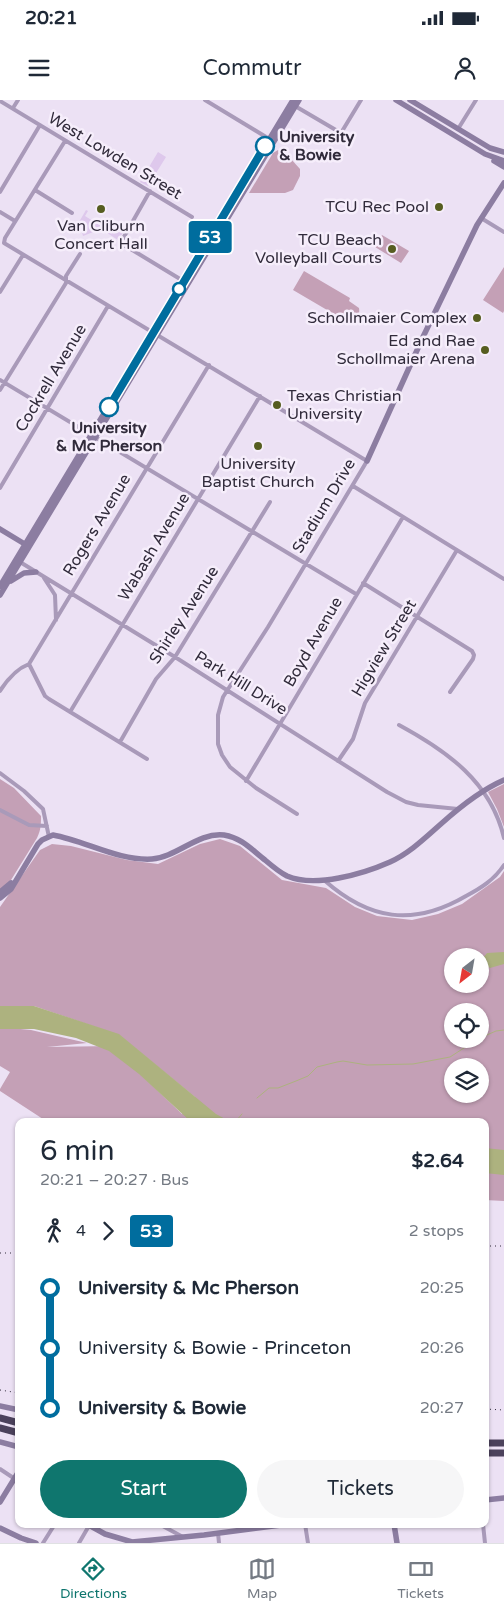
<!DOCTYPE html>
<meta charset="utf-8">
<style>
:root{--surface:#fff;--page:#f6f6f7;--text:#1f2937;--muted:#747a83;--line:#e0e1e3;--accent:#0f766e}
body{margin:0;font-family:"Varela Round",sans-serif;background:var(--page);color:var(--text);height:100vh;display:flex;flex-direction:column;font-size:19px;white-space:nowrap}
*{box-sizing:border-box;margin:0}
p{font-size:16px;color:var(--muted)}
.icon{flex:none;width:28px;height:28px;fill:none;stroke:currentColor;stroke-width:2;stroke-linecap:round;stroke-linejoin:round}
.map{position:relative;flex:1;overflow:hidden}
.details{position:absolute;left:15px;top:1018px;width:474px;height:410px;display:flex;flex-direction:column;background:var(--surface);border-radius:10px;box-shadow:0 1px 4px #0004}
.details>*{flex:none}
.badge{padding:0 10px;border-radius:4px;font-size:18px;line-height:32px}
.needle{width:32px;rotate:211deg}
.controls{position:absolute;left:444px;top:848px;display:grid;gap:10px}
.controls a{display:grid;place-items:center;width:45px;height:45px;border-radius:50%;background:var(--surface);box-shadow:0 1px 4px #0004;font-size:25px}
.map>.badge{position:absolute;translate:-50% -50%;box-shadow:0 0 0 2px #fff}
.legs{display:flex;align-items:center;gap:8px;height:55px;padding:0 25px;font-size:16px}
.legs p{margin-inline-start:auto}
.summary{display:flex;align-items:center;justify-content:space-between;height:85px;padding:0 25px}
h1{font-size:28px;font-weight:600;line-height:38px}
.action{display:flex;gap:10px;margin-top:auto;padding:10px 25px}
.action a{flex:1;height:58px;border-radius:30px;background:var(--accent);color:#fff;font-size:20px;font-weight:600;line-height:58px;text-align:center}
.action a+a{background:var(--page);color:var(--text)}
ul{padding:0 25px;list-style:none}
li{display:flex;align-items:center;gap:18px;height:60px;font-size:19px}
li i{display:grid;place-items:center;width:8px;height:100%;margin:0 6px;background:currentColor}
li i::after{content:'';width:12px;height:12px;margin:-6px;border:4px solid;border-radius:50%;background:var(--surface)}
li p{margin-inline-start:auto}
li:first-child i{background:linear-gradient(#0000 50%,currentColor 0)}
li:last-child i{background:linear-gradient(currentColor 50%,#0000 0)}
.status{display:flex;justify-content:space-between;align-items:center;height:35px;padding:0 25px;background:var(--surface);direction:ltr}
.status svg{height:14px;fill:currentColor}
header{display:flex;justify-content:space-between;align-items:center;height:65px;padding:0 25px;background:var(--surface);font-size:22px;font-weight:600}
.tab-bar{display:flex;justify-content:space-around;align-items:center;height:70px;border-top:1px solid var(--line);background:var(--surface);font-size:14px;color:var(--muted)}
.tab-bar a{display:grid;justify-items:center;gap:2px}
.tab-bar .current{color:var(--accent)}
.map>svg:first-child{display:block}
.green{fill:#c4a0b6;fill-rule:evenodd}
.plaza{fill:#dec8ec}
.water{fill:#adb27f}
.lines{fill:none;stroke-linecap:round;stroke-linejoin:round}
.stream{stroke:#adb27f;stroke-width:1}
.street{stroke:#a99ab9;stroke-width:4}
.secondary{stroke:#8c7da1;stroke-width:5.5}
.highway{stroke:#4c425c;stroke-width:7}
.rail{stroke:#312b3b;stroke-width:1;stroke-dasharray:1 4;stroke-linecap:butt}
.line-1-casing{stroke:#fff;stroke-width:11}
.line-1{stroke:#006d9e;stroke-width:8}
.stop-1-dot{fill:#fff;stroke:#006d9e;stroke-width:2.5}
.poi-dot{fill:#565d20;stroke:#f6eefb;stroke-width:2}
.labels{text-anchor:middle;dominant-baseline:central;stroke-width:5;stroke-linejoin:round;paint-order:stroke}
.stop-label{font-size:16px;font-weight:bold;fill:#312b3b;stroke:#f6eefb;text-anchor:start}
.street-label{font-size:16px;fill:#312b3b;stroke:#f6eefb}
.poi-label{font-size:16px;fill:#312b3b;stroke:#f6eefb;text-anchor:end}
</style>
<div class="status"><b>20:21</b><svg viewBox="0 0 49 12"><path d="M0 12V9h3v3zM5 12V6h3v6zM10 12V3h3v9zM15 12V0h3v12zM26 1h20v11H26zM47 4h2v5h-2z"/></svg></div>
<header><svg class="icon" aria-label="menu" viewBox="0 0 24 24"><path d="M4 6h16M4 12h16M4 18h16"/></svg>Commutr<svg class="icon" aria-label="person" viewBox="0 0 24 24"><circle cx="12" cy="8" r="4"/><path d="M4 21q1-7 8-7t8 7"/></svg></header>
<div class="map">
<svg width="504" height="1443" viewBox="0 0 504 1443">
<rect width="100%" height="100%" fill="#ece1f4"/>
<path class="green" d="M278 50 291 59 300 69V76L293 90 285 93H249L273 53Z
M382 135 409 151 401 163 375 147Z
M504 167V211L503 213 483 200Z
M304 171 350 198 349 201 359 208C360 214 358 218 352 220L340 215 339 217 293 190Z
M0 679 14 688 41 716C41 724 41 730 37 738L11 780 0 791Z
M504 684V727L497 709 488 692Z
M220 739 240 746 282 780 326 788 355 807 377 816 412 820 438 814 462 804 500 777 504 771V1101L485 1100V1021H46L0 991V989L10 972 0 966V927L31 930 87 943 47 947 111 946 182 1014 195 997 119 935 34 906H0V807L40 750 52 744 71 746 127 760 158 764 200 744ZM452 856H480V884H452ZM452 911H480V939H452ZM452 966H480V994H452Z"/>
<path class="plaza" d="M158 52 166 57 148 86 140 82Z
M86 110 88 111 85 116 109 131 113 126 123 133 118 140 101 129 83 136 79 122Z"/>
<path class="water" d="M504 852V864L490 868 483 863V858L487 853Z
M0 906H34L119 934 216 1014 229 1021H190L139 974 109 951 76 938 34 929H0Z
M485 1048 504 1050V1075L485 1073Z"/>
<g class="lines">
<path class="stream" d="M480 938 496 931 504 930
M257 998 269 988H278L296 981 308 976 317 967 337 962 343 961 367 965 413 964 450 957 478 939
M236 1021 242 1014"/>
<path class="street" d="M205 0 271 40
M0 1 192 117
M295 6 341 33 361 0
M13 8 18 0
M458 29 476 0
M65 41 5 138 4 143 367 361 268 527 223 597 218 615V644L222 655 230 667 256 688 297 714
M35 90 72 113
M150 91 121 142 124 145 185 182
M0 92 40 25
M0 112 15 121
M481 118 504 132
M0 192 23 155
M0 280 356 494
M0 290 66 183V176L80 154
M353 386 504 479
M0 388 108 206
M20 462 175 557 387 692 406 702 418 705 458 709
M44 478 55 495 56 520
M363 483 472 551 474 555 473 559 450 592
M29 564 45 596 49 599 147 659
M0 591C7 580 16 569 29 564L209 265
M70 612 260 296
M399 625C447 651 491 682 504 738
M120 642 156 579 175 557 270 402
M338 661 353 639 365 603 457 450
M0 673 24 691 43 709 49 737
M246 681 403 417
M0 710 29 725 47 726
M324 780C369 820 413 827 466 796 481 788 494 780 504 765
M0 1369 15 1379
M159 1424 183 1437
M305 1424 308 1443
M483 1424 485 1443
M218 1433 219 1443
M43 1443 55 1424
M79 1443 90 1424"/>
<path class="secondary" d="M396 0 485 54 504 61
M410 0 490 48 504 52
M494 61 504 67
M367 361 423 237 477 125 504 83
M0 429 28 446
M11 481 24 473 36 472
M0 486 293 0
M0 495 299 0
M0 792 11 783
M0 798 11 789 38 744 42 740 53 735C86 741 118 761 152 759 177 757 198 732 224 735 242 738 252 750 265 760 272 766 279 772 287 776 315 788 363 774 390 762 410 753 426 737 442 723 461 706 481 690 504 680
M0 1306 19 1310
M0 1342 19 1347
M485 1400 504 1398
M0 1402 19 1371
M87 1424 105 1434 132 1442 204 1435 289 1424
M394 1424 397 1443
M0 1428 21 1438 36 1443"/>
<path class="highway" d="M0 1318 19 1323
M0 1328 19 1333
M485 1343H504
M485 1353H504"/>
<path class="rail" d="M485 1146H504
M0 1153H19
M0 1290 19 1293
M485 1309 504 1310"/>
</g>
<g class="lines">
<g class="line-1-casing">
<path id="line-1" d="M109 307 265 46"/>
</g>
<use href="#line-1" class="line-1"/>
</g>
<g class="stop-1-dot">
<circle cx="265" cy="46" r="9"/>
<circle cx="179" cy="189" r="6"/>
<circle cx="109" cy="307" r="9"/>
</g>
<g class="poi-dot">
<circle cx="439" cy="107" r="5"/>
<circle cx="101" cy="109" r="5"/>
<circle cx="392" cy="149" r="5"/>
<circle cx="477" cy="218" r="5"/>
<circle cx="485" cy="250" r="5"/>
<circle cx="277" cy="305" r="5"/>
<circle cx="258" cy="346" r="5"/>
</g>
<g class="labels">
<g class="stop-label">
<text x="279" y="37">University<tspan x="279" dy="18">&amp; Bowie</tspan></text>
<text x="109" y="328" text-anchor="middle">University<tspan x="109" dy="18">&amp; Mc Pherson</tspan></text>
</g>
<g class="street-label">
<text transform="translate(115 56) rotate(31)">West Lowden Street</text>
<text transform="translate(51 278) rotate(-59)">Cockrell Avenue</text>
<text transform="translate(324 406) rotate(-59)">Stadium Drive</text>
<text transform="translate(97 425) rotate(-59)">Rogers Avenue</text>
<text transform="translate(154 447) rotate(-59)">Wabash Avenue</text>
<text transform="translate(184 515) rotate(-57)">Shirley Avenue</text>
<text transform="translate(313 542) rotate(-60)">Boyd Avenue</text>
<text transform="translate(384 548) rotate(-59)">Higview Street</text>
<text transform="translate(241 583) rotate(32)">Park Hill Drive</text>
</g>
<g class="poi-label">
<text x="429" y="107">TCU Rec Pool</text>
<text x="101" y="126" text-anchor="middle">Van Cliburn<tspan x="101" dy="18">Concert Hall</tspan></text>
<text x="382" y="140">TCU Beach<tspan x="382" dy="18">Volleyball Courts</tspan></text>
<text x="467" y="218">Schollmaier Complex</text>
<text x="475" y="241">Ed and Rae<tspan x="475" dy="18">Schollmaier Arena</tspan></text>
<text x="287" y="296" text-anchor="start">Texas Christian<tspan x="287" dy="18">University</tspan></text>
<text x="258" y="364" text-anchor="middle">University<tspan x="258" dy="18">Baptist Church</tspan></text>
</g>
</g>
</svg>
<div class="controls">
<a><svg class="needle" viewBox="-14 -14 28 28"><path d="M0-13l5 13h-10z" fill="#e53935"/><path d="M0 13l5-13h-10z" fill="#747a83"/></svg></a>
<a><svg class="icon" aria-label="locate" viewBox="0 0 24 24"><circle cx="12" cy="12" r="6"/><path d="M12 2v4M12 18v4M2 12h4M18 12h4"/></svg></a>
<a><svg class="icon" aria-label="layers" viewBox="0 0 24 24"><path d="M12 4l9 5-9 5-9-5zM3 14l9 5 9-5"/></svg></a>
</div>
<b class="badge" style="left:210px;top:137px;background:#006d9e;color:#fff">53</b>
<section class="details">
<div class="summary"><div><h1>6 min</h1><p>20:21 – 20:27 · Bus</p></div><b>$2.64</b></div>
<div class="legs"><svg class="icon" aria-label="walk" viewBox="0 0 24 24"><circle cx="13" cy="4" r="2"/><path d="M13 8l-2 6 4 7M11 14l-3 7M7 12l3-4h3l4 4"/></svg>4<svg class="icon" aria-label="forward" viewBox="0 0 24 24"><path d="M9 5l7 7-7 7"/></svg><b class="badge" style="background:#006d9e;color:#fff">53</b><p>2 stops</p></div>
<ul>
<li><i style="color:#006d9e"></i><b>University &amp; Mc Pherson</b><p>20:25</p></li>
<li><i style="color:#006d9e"></i><span>University &amp; Bowie - Princeton</span><p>20:26</p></li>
<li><i style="color:#006d9e"></i><b>University &amp; Bowie</b><p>20:27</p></li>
</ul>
<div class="action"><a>Start</a><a>Tickets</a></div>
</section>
</div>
<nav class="tab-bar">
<a class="current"><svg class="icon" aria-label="directions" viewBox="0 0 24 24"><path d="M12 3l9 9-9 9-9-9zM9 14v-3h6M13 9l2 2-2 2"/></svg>Directions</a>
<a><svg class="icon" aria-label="map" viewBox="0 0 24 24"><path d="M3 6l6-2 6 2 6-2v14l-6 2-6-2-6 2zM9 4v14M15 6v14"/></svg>Map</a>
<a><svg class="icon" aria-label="tickets" viewBox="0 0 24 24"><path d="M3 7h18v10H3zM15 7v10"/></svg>Tickets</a>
</nav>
